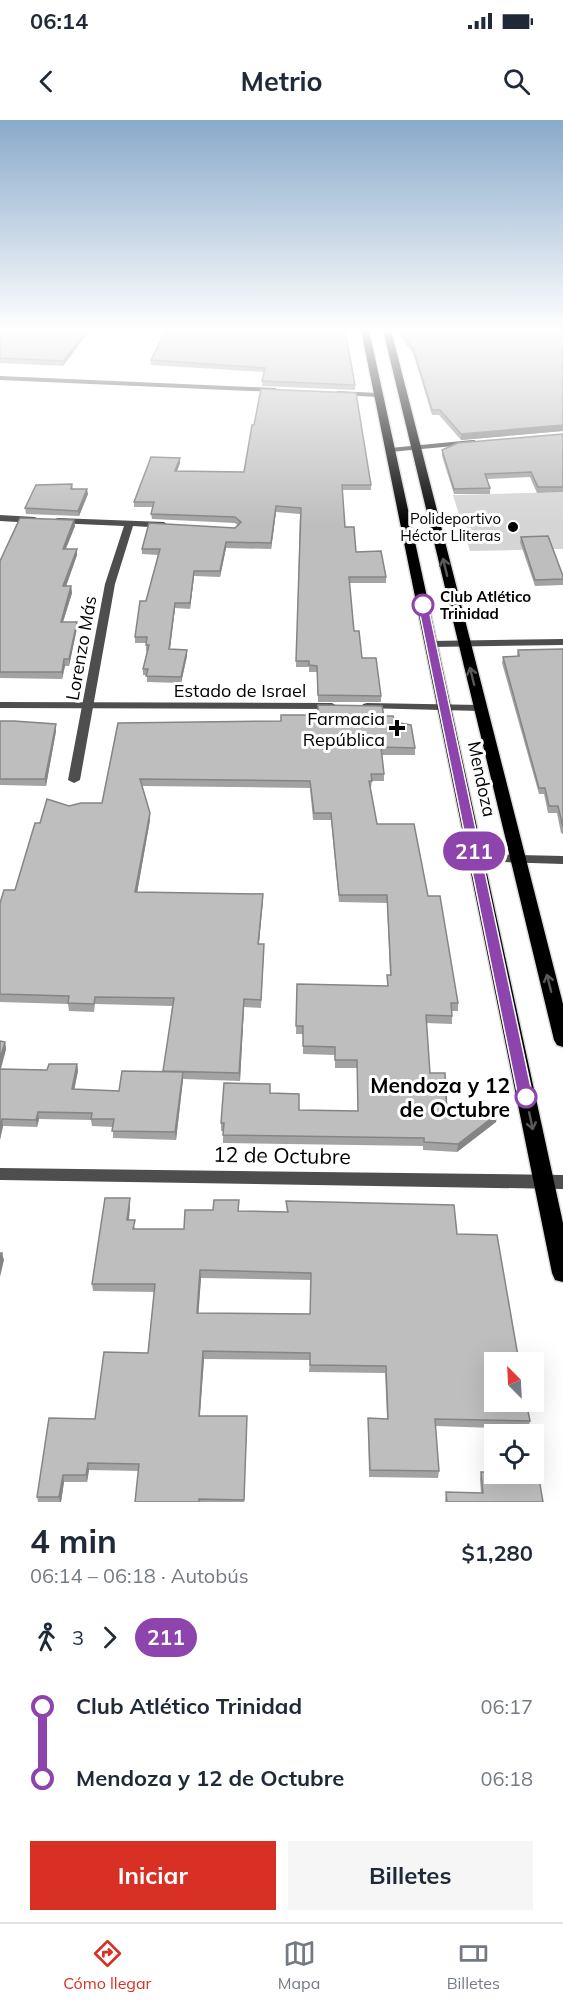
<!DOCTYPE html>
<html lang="es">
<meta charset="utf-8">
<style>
:root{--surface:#fff;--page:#f6f6f7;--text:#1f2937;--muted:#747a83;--line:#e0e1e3;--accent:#d93025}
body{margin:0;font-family:Mulish,sans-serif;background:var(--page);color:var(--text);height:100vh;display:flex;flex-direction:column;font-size:22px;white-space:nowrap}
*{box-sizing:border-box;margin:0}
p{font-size:20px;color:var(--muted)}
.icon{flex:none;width:33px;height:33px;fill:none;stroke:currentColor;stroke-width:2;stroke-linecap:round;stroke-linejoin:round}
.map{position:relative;height:1382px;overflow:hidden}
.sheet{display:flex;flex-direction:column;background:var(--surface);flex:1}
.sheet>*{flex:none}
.badge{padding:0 12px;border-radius:20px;font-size:21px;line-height:39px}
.needle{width:39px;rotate:336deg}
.controls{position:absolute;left:484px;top:1232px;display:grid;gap:12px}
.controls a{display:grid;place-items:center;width:60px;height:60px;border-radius:0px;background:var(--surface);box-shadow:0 6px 24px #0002;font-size:30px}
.map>.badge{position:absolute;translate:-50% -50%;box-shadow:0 0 0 3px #fff}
.legs{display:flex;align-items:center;gap:9px;height:66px;padding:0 30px;font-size:20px}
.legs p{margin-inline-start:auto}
.headline{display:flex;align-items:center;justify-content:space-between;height:102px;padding:0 30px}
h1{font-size:33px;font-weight:700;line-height:45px}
.cta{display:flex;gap:12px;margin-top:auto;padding:12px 30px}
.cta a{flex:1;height:69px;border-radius:0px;background:var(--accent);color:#fff;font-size:24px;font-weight:700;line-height:69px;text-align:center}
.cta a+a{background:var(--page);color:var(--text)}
ul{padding:0 30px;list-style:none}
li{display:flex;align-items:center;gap:21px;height:72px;font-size:22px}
li i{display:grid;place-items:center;width:9px;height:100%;margin:0 8px;background:currentColor}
li i::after{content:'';width:15px;height:15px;margin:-8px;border:4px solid;border-radius:50%;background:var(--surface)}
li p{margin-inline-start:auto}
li:first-child i{background:linear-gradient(#0000 50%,currentColor 0)}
li:last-child i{background:linear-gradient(currentColor 50%,#0000 0)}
.status{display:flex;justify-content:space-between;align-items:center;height:42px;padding:0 30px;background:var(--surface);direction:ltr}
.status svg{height:16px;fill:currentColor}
header{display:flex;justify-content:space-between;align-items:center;height:78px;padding:0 30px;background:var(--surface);font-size:27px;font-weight:700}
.tabs{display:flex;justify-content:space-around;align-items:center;height:84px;border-top:2px solid var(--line);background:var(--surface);font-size:16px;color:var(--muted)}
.tabs a{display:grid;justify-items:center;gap:3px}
.tabs .active{color:var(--accent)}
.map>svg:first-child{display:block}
.green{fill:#d5d5d5}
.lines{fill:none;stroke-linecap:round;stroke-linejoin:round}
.primary-casing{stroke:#dbdbdb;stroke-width:3}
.service{fill:#4e4e4e;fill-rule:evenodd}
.minor{fill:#4e4e4e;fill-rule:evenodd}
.tertiary{fill:#4e4e4e;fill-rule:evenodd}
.primary{fill:#000;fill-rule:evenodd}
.wall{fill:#a3a3a3;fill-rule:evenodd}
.shaded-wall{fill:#858585}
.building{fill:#bebebe;stroke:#858585;stroke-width:1.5;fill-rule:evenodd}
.oneway{stroke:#595959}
.line-1{fill:#8e44ad;stroke:#fff;stroke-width:1.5}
.poi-dot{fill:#000;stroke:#fff;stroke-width:2}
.stop-1-dot{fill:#fff;stroke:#8e44ad;stroke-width:3}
.labels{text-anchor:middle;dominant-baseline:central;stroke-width:6;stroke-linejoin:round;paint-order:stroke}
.far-poi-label{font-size:15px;fill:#000;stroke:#fff;text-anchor:end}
.far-stop-label{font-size:15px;font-weight:bold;fill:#000;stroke:#fff;text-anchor:start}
.street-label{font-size:18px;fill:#000;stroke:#fff}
.poi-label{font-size:18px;fill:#000;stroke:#fff;text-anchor:end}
.near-stop-label{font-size:21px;font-weight:bold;fill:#000;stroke:#fff;text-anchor:end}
.near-street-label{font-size:21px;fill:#000;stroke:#fff}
</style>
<div class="status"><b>06:14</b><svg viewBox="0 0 49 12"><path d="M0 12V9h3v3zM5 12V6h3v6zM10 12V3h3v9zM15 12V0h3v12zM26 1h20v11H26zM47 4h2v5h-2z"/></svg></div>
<header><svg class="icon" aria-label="back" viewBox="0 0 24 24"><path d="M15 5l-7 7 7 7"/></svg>Metrio<svg class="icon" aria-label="search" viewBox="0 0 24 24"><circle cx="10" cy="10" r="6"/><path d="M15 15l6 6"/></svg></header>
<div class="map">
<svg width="563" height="1382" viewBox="0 0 563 1382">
<rect width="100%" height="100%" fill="#fff"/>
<path class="green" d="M563 372V429L470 431 453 375Z"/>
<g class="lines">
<g class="primary-casing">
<path id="primary" d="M361 210H369L563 1103V1162L555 1160 552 1153Z
M383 210H391L563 884V927L557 925 554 920Z"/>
</g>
<path class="service" d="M0 256 275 268 279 270 275 272 0 260Z
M337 271 378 273 382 275 378 277 340 275H337Z"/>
<path class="minor" d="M472 320H475V324L390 332 386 330 390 328Z
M0 395 35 397 39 400 35 403 0 401Z
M58 398 164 402 168 405 164 408 133 406 115 464 80 660 74 663 68 660 105 464 124 406 55 403V399Z
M476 734 563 736V744L472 741 470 738Z
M0 1048 563 1055V1069L0 1060Z"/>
<path class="tertiary" d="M563 519V525L431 527 426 524 431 521Z
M0 582 332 583 337 586 332 589 0 588Z
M367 583 480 585 485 588 480 591 363 588 362 586 363 584Z"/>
<use href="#primary" class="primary"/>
</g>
<path class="wall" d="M0 210H90L63 246 0 243Z
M166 210 355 265V270L262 266 264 252 151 245V240Z
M395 210H563V311L461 320 439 295H432L413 233Z
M563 314V372L537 373 530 357 487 359 490 368V374H454L442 336V330Z
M180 338V343L177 351 371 365V370H342L345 407 356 432 386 457V463H349L354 511 362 538 381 576V582H318L317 552H309V547H296L300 394 276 392 271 429 226 428 220 457 194 456 190 489 175 488 170 529 187 530V536L181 563 147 562V555H143V549L147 531H146V523H135V517L146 481 158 435 142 434V429L235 408 238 405 235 403 152 399 151 394 153 387H134V382Z
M72 364 73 369 88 374 79 396 26 394 25 388Z
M74 400 75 406 66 429 77 435 66 466H71L72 473 63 502H77V508L69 546H65L62 559 0 558V441Z
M521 417 563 456V465L535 466 520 422Z
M563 529V714L561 713 557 693H548L544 674H539L502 543 503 537 517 536 518 530Z
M384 596 394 599 399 603 415 628V635H382L384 654V661H372L371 668H370L377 704 428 776 458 883V891H452V904L426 903 430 953 447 993 497 994 496 1002 457 1032 423 1030V1026L223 1023V1011H221V1003L270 973 299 990 358 991 357 948H335V935L303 934V914H296L297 864 387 866V855H390L387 783 339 782 331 700H313L310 668 142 666 150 693V700L137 772 263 774 259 824 264 832 261 888 244 887 240 961 183 959 176 1020 113 1018V1007L92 1006 91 1000 39 999 37 1007 3 1006 0 1019V921L5 922 6 929 1 949 47 950 77 944 78 951 74 969 119 971 164 952 172 886 95 884 94 892 69 891 68 884 0 882V783L15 770 40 703 69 686 102 683 118 603 281 601Z
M0 601 56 611 46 666 0 665Z
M286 1081 457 1114 530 1301 528 1309 435 1306 439 1351 438 1358 369 1357 368 1298 387 1299 385 1253 309 1252 310 1240 204 1239 200 1296 247 1304 244 1382H135L139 1351 89 1350 87 1362H64L61 1382H38L37 1377 95 1299 148 1233 154 1172 93 1171 92 1164 130 1086 129 1100 135 1108V1109H184L239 1091 287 1092ZM201 1158 311 1160 310 1194 198 1193Z
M481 1352 543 1382H445L446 1372 481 1373 480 1359Z"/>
<path class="shaded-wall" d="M87 210H90L63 246V241Z
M563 305V311L461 320V314Z
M180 338V343L175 356V351Z
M87 369 88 374 79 396 78 391Z
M276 386V392L271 429V423Z
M74 400 75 406 63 435V429Z
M226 422V428L220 457V451Z
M77 429V435L64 472 63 466Z
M194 451V456L190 489V483Z
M71 466 72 473 61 508V502Z
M175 483V488L169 536V529Z
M77 502V508L69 546V539Z
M187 530V536L181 563V557Z
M64 539 65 546 62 559V552Z
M56 604V611L46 666 45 659Z
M150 693V700L136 779 135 772Z
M263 774V781L258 832V824Z
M244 879V887L240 961 239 953Z
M5 922 6 929 0 951V939Z
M77 944 78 951 73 976 72 969Z
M183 952V960L176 1020 175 1012Z
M38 992 39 999 37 1007 36 1000Z
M497 994 496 1002 457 1032 458 1024Z
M2 999 3 1006 0 1020V1008Z
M130 1078V1086L128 1108 127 1100Z
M2 1133 4 1140 0 1157V1144Z
M200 1150 201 1158 198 1201 197 1193Z
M203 1231 204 1239 199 1304V1296Z
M88 1343 89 1350 87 1362 86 1355Z
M63 1355 64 1362 61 1382H60L59 1377Z"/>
<path class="building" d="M0 210H87L63 241 0 238Z
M166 210H345L355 265 262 261 265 248 151 240Z
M399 210H563V305L461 314 440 290H432L413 228Z
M261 269 356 273 371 365H342L345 407H354L356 432 381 431 386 457H349L354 511H359L362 538H376L381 576 318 575 317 546 309 545V541H296L301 388 276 386 271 423 226 422 220 451H194L190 483H175L169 529 187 530 181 557 146 556 148 549H143L149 525H146L147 517H135L140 481H146L160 429H142L149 403 235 408 241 402 235 397 151 394 154 382H134L151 337 180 338 175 351 244 352 252 305H254Z
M563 314V367H538L531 352 485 354 490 368 454 369 442 330 458 323Z
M72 364 71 369H87L78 391 25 388 36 365Z
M20 398 74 400 63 429H77L63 466H71L61 502H77L69 539H64L62 552H0V441Z
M548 416 563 456V459L535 460 521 417Z
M563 529V707L558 686H549L545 668H539L503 537 519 536 518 530Z
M318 585 382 586 384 596H393L394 599H398L399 603 411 605 415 628 381 627 384 654H371L372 661H369L377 704H414L428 776H440L458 883H451L452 896 426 895 430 953H445L447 993 497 994 458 1024 424 1022V1018L223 1015 224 1003H221L224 963 270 964V973L299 974V990L358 991 357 940H335V927L303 926V906H296L297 864 388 866 387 855H391L387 775H339L331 693H314L310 661 140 659 150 693 135 772 263 774 258 824H264L261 880 244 879 239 953 163 951 174 878 95 877 94 884 68 883 69 876 0 874V783L4 770H15L35 703H40L47 679 69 686 81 683H102L118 603 281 601V595H318Z
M0 601H14L56 604 45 659H0Z
M0 921 5 922 0 939Z
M49 944H77L72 969 119 971 122 951 183 952 175 1012 112 1011 114 999H91L92 993 38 992 36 1000 2 999 0 1008V949L47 950Z
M105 1078H130L127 1100H135L133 1109H184L185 1090H213L214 1080H239L238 1091 288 1092 286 1081 454 1085 457 1114 497 1115 519 1242H495V1281H526L530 1301 435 1299 439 1351 370 1350 368 1298 388 1299 386 1246 310 1245V1233L203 1231 199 1296H247L244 1380 199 1379V1382H135L139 1344 88 1343 86 1355H63L59 1377H37L49 1298 95 1299 104 1232 148 1233 155 1164H92ZM200 1150 311 1153 310 1194 197 1193Z
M0 1133H2L0 1144Z
M481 1352H495V1353H538L543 1382H447L446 1372 483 1373Z"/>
<defs><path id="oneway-shaft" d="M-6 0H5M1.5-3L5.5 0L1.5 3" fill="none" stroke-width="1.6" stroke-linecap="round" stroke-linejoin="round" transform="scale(1.5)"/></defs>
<g class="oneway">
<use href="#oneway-shaft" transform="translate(445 447) rotate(-104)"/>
<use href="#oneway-shaft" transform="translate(472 556) rotate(-104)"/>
<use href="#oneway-shaft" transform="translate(549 863) rotate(-104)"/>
<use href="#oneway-shaft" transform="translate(531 1001) rotate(78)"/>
</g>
<linearGradient id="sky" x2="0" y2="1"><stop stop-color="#89aaca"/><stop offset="0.52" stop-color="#fff"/><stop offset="1" stop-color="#fff" stop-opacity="0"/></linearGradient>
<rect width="563" height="404" fill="url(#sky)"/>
<path class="line-1" d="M423 482 428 485 533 977 531 981H520L518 977 418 485Z"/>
<g class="poi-dot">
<circle cx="513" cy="407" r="6"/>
<path d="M394 599h6v6h6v6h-6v6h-6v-6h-6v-6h6z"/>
</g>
<g class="stop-1-dot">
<circle cx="423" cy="485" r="10"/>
<circle cx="526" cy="977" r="10"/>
</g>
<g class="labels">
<g class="far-poi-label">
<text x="501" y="398">Polideportivo<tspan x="501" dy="17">Héctor Lliteras</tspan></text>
</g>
<g class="far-stop-label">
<text x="440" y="476">Club Atlético<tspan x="440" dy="17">Trinidad</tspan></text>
</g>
<g class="street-label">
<text transform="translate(81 528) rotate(-80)">Lorenzo Más</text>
<text x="240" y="570">Estado de Israel</text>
<text transform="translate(482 659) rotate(78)">Mendoza</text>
</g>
<g class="poi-label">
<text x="385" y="598">Farmacia<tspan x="385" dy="21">República</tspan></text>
</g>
<g class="near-stop-label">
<text x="510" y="965">Mendoza y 12<tspan x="510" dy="24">de Octubre</tspan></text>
</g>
<g class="near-street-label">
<text transform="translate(282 1035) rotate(1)">12 de Octubre</text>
</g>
</g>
</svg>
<div class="controls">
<a><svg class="needle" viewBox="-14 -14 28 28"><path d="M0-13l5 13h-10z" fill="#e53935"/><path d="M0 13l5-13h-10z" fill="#747a83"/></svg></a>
<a><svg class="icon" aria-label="locate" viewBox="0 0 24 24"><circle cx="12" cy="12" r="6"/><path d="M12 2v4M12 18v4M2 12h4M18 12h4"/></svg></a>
</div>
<b class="badge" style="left:474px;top:731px;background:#8e44ad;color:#fff">211</b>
</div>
<section class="sheet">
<div class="headline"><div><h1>4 min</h1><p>06:14 – 06:18 · Autobús</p></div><b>$1,280</b></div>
<div class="legs"><svg class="icon" aria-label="walk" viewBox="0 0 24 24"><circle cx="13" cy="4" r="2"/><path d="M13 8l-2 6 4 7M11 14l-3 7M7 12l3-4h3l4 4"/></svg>3<svg class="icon" aria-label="forward" viewBox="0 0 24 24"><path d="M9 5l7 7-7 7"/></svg><b class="badge" style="background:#8e44ad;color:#fff">211</b></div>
<ul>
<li><i style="color:#8e44ad"></i><b>Club Atlético Trinidad</b><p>06:17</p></li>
<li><i style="color:#8e44ad"></i><b>Mendoza y 12 de Octubre</b><p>06:18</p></li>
</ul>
<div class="cta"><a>Iniciar</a><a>Billetes</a></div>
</section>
<nav class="tabs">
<a class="active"><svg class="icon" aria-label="directions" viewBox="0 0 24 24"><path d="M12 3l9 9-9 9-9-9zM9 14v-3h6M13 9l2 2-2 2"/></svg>Cómo llegar</a>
<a><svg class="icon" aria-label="map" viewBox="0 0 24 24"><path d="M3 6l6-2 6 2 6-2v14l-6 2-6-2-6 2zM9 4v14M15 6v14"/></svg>Mapa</a>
<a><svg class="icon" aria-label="tickets" viewBox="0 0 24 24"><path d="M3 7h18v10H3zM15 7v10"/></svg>Billetes</a>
</nav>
